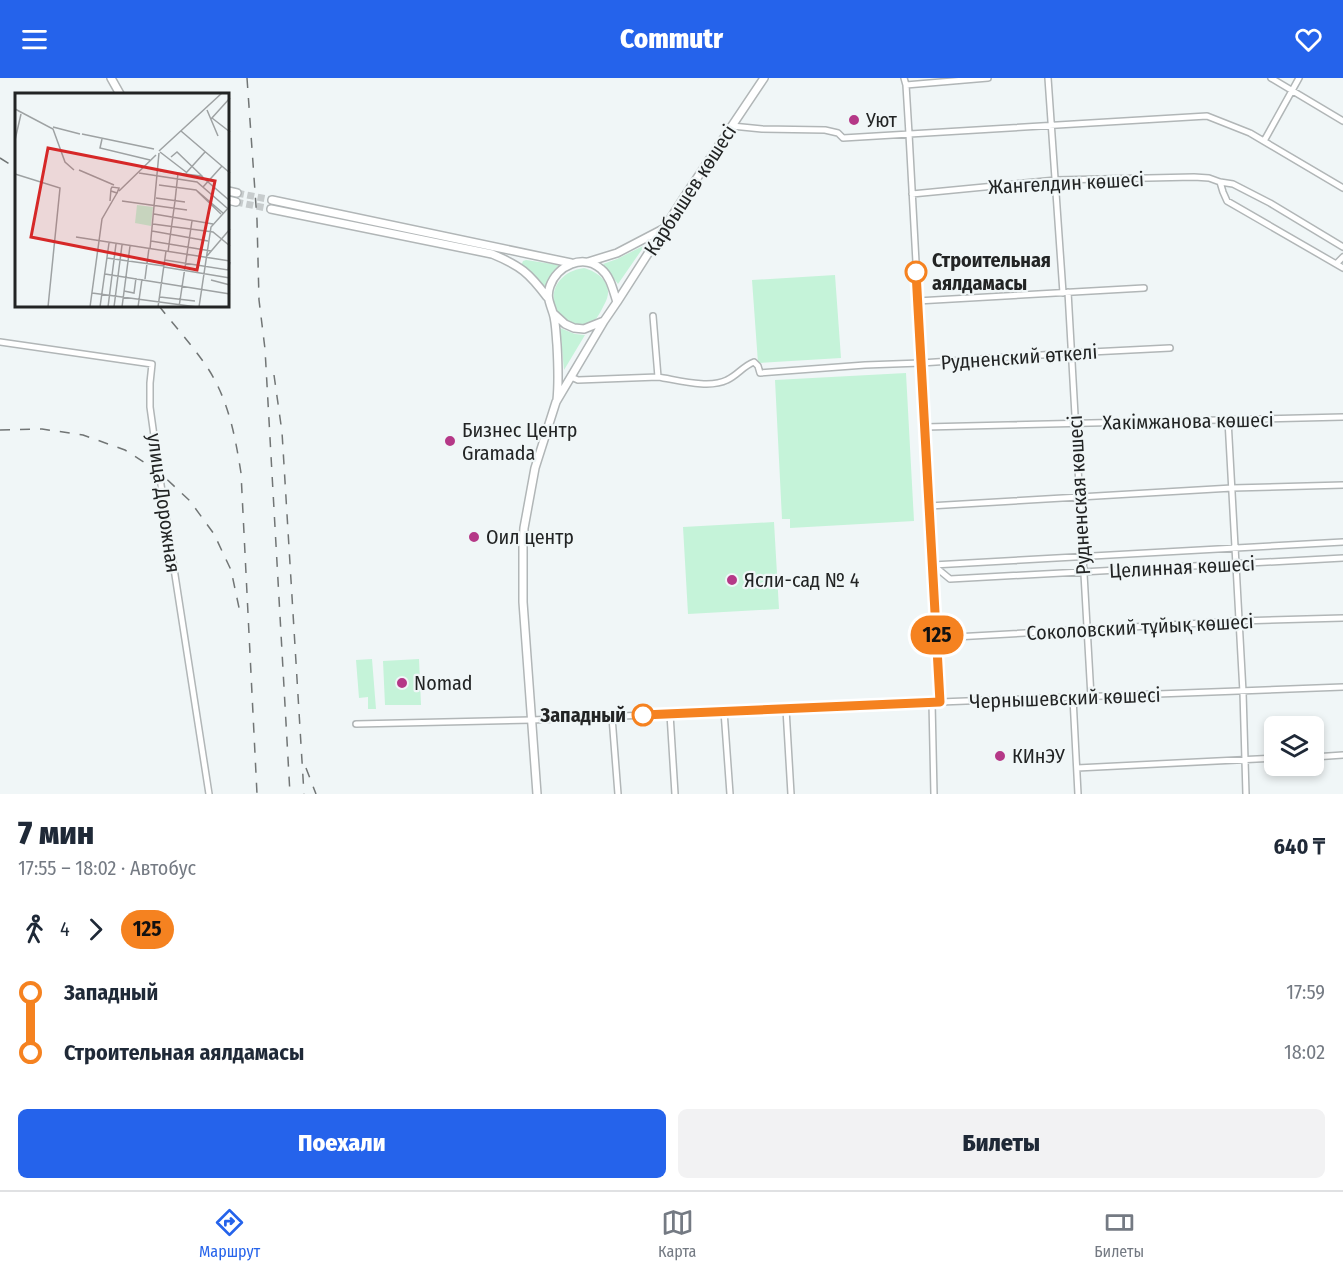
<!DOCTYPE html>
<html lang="ru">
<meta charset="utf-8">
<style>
:root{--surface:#fff;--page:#f2f2f3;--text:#1f2937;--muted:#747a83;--line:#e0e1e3;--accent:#2563eb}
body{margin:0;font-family:"Fira Sans Condensed",sans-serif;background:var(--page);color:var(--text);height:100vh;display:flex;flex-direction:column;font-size:22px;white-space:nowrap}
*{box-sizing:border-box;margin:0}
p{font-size:20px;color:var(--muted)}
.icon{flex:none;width:33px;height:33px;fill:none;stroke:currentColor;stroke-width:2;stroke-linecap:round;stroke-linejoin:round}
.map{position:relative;height:716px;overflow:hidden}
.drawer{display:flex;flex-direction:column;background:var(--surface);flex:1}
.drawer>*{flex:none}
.badge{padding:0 12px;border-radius:20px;font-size:21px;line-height:39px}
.tools{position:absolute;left:1264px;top:638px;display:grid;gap:12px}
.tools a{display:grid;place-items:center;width:60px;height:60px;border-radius:9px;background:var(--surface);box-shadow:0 3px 9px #0003;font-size:30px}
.map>.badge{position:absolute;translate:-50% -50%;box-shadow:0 0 0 3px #fff}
.legs{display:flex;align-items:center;gap:9px;height:66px;padding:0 18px;font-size:20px}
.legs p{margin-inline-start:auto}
.head{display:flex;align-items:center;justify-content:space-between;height:102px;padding:0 18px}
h1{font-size:33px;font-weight:800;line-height:45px}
.primary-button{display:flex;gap:12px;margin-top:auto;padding:12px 18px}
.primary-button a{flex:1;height:69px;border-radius:9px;background:var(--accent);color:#fff;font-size:24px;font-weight:800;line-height:69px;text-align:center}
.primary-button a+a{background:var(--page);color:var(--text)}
ul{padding:0 18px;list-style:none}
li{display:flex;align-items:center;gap:21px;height:60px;font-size:22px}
li i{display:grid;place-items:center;width:9px;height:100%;margin:0 8px;background:currentColor}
li i::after{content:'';width:15px;height:15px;margin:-8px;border:4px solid;border-radius:50%;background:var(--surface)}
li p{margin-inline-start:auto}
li:first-child i{background:linear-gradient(#0000 50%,currentColor 0)}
li:last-child i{background:linear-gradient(currentColor 50%,#0000 0)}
header{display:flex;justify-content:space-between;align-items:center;height:78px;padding:0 18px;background:var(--accent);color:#fff;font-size:27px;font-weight:800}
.tabs{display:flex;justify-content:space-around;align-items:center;height:84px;border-top:2px solid var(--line);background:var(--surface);font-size:16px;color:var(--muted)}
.tabs a{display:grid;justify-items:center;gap:3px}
.tabs .current{color:var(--accent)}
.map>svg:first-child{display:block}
.green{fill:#c5f3d9}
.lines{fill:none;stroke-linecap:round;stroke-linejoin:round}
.major-tunnel{stroke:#c7cccd;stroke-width:7;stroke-dasharray:7 3.5;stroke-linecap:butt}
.minor-casing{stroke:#b1b6b7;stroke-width:8}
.major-casing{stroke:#b1b6b7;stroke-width:10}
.minor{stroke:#fff;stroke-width:5}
.major{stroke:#fff;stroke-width:7}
.rail{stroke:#717575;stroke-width:1.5;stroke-dasharray:10 10;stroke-linecap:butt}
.line-1-casing{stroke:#fff;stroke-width:14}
.line-1{stroke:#f58220;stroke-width:9}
.poi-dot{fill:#b53887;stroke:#f0f6f7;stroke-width:2}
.stop-1-dot{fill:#fff;stroke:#f58220;stroke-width:3}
.labels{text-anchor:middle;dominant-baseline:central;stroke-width:4.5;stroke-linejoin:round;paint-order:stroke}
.poi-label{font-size:20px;fill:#222424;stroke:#f0f6f7;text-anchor:start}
.street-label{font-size:20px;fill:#222424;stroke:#f0f6f7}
.stop-label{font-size:20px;font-weight:bold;fill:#222424;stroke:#f0f6f7;text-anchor:start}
.inset-road{fill:none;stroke:#9ea2a3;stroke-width:1.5}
.view{fill:#d62828;fill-opacity:0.15;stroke:#d62828;stroke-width:3}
.inset-edge{fill:none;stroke:#222424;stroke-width:3}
</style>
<header><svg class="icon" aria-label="menu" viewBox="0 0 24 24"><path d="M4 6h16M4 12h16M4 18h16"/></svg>Commutr<svg class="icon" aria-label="heart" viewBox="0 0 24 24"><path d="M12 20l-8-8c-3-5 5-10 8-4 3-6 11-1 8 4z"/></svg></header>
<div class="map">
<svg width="1343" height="716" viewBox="0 0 1343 716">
<rect width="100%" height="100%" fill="#f0f6f7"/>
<path class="green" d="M645 167 618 206 603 186 617 181Z
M526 182 559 187 550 198 545 209 521 188 523 183Z
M584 190C602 195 615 209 604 227 601 233 598 239 594 243 590 246 585 247 580 246 546 245 542 196 584 190Z
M835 197 841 280 758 285 752 202Z
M560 250 575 256 585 257 564 292Z
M906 295 914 443 790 450V441H782L775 302Z
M774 444 779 531 688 536 683 449Z
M372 581 376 631H368V619L359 620 356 582Z
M419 581 421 627H385L383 583Z"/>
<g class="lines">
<path class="major-tunnel" d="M237 115 272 122
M236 124 271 131"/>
<g class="minor-casing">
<path id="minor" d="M904 0 906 7 909 56 940 624
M1048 0 1063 215
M1271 0 1343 43
M906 7 988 0
M732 48 762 51 825 52 838 55 843 60 1207 38 1250 55 1343 110
M1264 63 1299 0
M1220 104 1223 114 1227 123 1343 190
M912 116 1056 102 1194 99 1209 100 1220 104 1233 106 1270 125 1343 169
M1336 186 1343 179
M1068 214 1091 619
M917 223 1144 210
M0 264 152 286 150 305V329L159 394 209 716
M571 299 578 302 658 299 653 238
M658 299C678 302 709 311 727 302 738 297 743 288 754 284L758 288 760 295 865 287 921 285 1071 275 1170 270
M1228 342 1243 614 1246 716
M925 349 1343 339
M929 428 1232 410 1343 407
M933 487 950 501 1343 480
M933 487 1343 464
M937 560 1239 543 1343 540
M1073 620 1078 716
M932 624 934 716
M786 631 791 716
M724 633 730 716
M670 636 675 716
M612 639 618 716
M356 646 532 642 940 624 1343 609
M1314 679 1343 677
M1077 690 1275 680"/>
</g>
<g class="major-casing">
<path id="major" d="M111 0 120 16
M228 113 237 115
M228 122 236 124
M272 122 571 185
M271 131 492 176C521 188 529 195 547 219
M588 184 617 175 663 151
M617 224 683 121 764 0
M553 235 565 246 574 250 584 251 604 243 617 224C613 213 611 199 601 191 583 175 557 188 550 208 546 219 550 225 553 235 556 244 556 257 557 267 558 285 559 303 557 322
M537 716 523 524V465L524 450 535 390 556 324 604 243"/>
</g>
<use href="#minor" class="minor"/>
<use href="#major" class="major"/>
<path class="rail" d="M247 0 257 142 259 222 265 271 290 716
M0 80 16 90
M159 228C174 247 191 266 205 286 228 319 235 357 241 395L257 716
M274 297 282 354 304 716
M0 352 42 351 83 357 125 372 159 394 190 423 214 456 231 492 241 539
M306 690 316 716"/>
</g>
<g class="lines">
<g class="line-1-casing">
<path id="line-1" d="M643 637 940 624 916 194"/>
</g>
<use href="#line-1" class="line-1"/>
</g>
<g class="poi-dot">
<circle cx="854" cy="42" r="6"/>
<circle cx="450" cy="363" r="6"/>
<circle cx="474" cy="459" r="6"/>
<circle cx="732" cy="502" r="6"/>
<circle cx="402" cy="605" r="6"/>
<circle cx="1000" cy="678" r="6"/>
</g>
<g class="stop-1-dot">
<circle cx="916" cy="194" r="10"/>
<circle cx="643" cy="637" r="10"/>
</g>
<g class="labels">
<g class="poi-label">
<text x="866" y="42">Уют</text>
<text x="462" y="352">Бизнес Центр<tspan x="462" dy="23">Gramada</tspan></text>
<text x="486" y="459">Оил центр</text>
<text x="744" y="502">Ясли-сад № 4</text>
<text x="414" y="605">Nomad</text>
<text x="1012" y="678">КИнЭУ</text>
</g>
<g class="street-label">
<text transform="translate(1066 105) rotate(-3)">Жангелдин көшесі</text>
<text transform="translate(690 112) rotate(-57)">Карбышев көшесі</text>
<text transform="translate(1019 279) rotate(-4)">Рудненский өткелі</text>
<text transform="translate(1188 343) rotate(-1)">Хакімжанова көшесі</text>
<text transform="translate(1079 417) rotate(-93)">Рудненская көшесі</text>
<text transform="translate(164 425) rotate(82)">улица Дорожная</text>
<text transform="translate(1182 489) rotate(-3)">Целинная көшесі</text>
<text transform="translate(1140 549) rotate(-3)">Соколовский тұйық көшесі</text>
<text transform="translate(1065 620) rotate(-2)">Чернышевский көшесі</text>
</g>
<g class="stop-label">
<text x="932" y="182">Строительная<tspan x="932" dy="23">аялдамасы</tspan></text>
<text x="626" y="637" text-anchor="end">Западный</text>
</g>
</g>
<g transform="translate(15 15)">
<rect width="214" height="214" fill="#f0f6f7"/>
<path d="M122 112 138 114 136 133 120 130Z" fill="#c5f3d9"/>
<path class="inset-road" d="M0 16 38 36 50 69 59 77M192 17 203 43M197 25 215 39M196 26 215 5M38 34 65 41M166 38 215 80M67 41 139 56M87 46 85 55 135 67M0 47 6 21M144 58 207 0M145 59 171 79M156 64 162 59 188 84M64 77 99 92M145 78 186 83 215 108M124 80 182 89 212 115M171 80 190 59M0 81 45 95 33 214M144 92 181 97 208 120M188 94 207 73M104 98 141 62M182 98 206 121M141 105 170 109M95 108 96 96 97 94 104 95 102 100 96 98M107 108 172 117M160 108 163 80M139 121 198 131M138 131 198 139 215 153M137 138 193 148M61 144 215 168M136 148 196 158M135 156 144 60M153 159 160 108M192 163 215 136M92 165 149 173M150 167 213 177 215 169M149 174 215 185M90 181 215 201M130 186 134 155M196 187 215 192M109 198 119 200 121 185M77 200 182 214M145 204 180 208M75 214 87 126 102 100M85 214 94 150M93 214 101 151M99 214 107 152M107 214 115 153M123 214 127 186M143 214 151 158M164 214 177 128M184 214 196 134 215 113"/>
<path class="view" d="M33 55 200 88 182 177 16 144Z"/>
<rect width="214" height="214" class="inset-edge"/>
</g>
</svg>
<div class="tools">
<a><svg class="icon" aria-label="layers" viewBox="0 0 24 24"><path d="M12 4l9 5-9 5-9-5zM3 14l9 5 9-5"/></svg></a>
</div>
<b class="badge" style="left:937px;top:557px;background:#f58220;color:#111">125</b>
</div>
<section class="drawer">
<div class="head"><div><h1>7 мин</h1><p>17:55 – 18:02 · Автобус</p></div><b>640 ₸</b></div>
<div class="legs"><svg class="icon" aria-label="walk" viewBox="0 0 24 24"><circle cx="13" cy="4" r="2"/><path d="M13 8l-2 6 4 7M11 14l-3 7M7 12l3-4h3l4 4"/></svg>4<svg class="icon" aria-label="forward" viewBox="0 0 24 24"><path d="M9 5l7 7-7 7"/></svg><b class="badge" style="background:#f58220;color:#111">125</b></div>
<ul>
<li><i style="color:#f58220"></i><b>Западный</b><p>17:59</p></li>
<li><i style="color:#f58220"></i><b>Строительная аялдамасы</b><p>18:02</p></li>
</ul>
<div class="primary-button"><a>Поехали</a><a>Билеты</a></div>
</section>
<nav class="tabs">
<a class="current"><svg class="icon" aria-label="directions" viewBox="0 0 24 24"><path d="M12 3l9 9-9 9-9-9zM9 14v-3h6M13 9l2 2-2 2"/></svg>Маршрут</a>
<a><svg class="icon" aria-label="map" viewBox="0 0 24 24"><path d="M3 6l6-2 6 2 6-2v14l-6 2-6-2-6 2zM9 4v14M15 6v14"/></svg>Карта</a>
<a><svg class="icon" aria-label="tickets" viewBox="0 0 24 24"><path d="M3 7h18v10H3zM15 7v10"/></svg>Билеты</a>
</nav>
